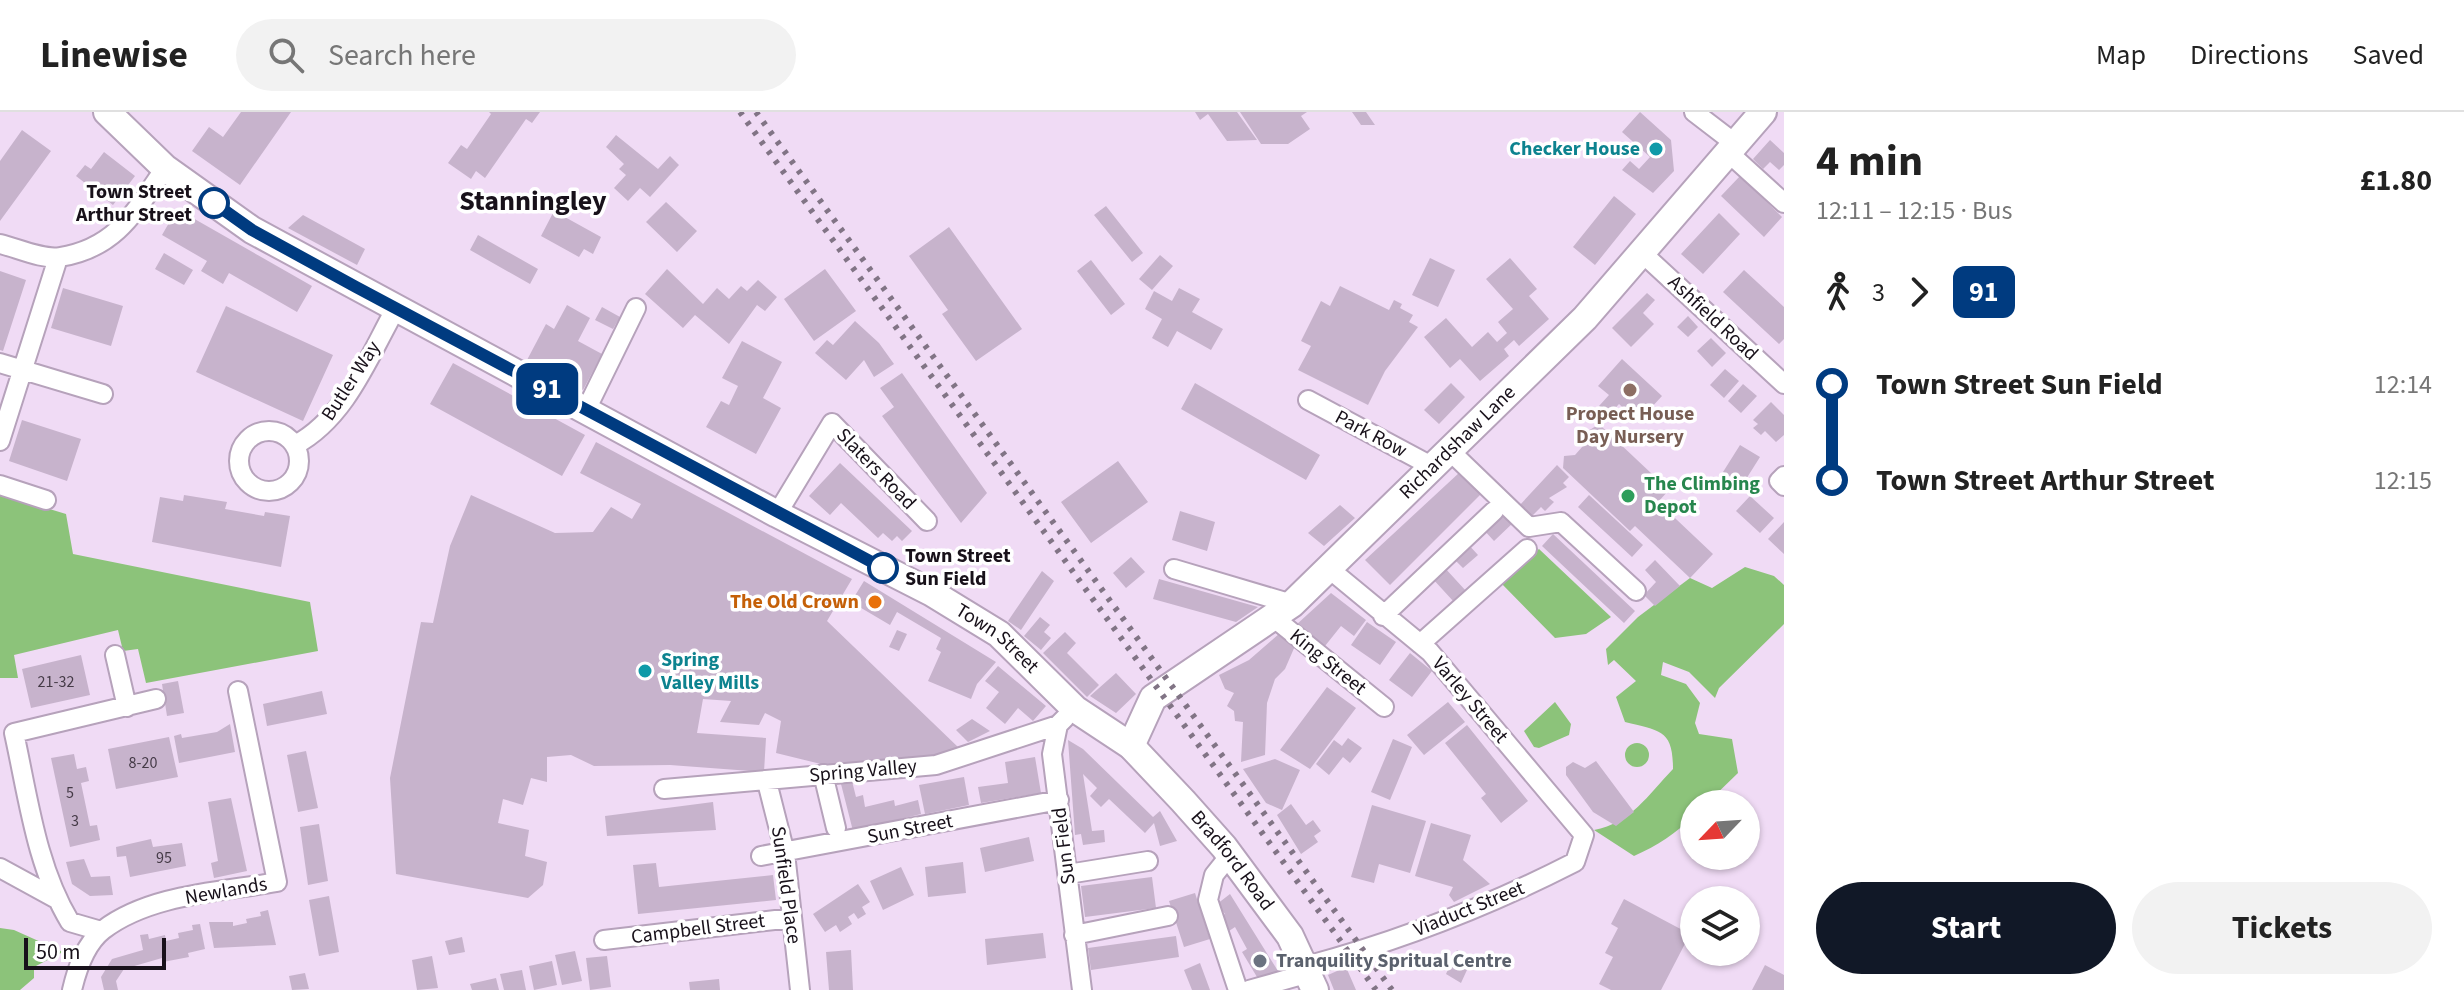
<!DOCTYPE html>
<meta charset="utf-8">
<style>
:root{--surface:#fff;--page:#f2f2f2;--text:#222;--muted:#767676;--line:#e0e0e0;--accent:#111827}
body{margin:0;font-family:"Source Sans 3",sans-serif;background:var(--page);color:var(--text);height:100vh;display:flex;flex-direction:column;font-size:30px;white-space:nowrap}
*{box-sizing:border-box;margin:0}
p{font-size:26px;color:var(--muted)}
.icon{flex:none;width:44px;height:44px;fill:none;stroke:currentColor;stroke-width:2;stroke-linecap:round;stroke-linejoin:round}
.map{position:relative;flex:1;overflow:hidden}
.details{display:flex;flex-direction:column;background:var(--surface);width:680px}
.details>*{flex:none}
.badge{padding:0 16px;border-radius:12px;font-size:28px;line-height:52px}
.needle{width:52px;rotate:245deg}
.buttons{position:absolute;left:1680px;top:678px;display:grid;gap:16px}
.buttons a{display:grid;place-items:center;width:80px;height:80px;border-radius:50%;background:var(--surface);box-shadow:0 2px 6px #0004;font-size:40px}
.scale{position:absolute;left:24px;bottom:20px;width:142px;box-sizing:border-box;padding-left:8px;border:4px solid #18111a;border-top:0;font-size:22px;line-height:28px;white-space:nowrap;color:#18111a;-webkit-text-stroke:6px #fff;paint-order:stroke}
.map>.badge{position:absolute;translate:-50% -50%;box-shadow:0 0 0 4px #fff}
.legs{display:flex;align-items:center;gap:12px;height:88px;padding:0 32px;font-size:26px}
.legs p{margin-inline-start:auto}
.headline{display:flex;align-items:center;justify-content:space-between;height:136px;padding:0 32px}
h1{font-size:44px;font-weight:700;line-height:60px}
.button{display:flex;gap:16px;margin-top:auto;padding:16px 32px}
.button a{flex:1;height:92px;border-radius:48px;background:var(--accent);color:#fff;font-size:32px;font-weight:700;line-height:92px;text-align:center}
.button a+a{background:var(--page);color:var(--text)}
ul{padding:0 32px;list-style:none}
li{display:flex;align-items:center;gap:28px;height:96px;font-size:30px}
li i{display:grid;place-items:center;width:12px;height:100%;margin:0 10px;background:currentColor}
li i::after{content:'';width:20px;height:20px;margin:-10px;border:6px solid;border-radius:50%;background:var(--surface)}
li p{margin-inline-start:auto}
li:first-child i{background:linear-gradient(#0000 50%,currentColor 0)}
li:last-child i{background:linear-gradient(currentColor 50%,#0000 0)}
header{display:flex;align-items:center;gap:48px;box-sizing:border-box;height:112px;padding:0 40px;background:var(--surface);border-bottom:2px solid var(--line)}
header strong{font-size:38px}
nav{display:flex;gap:44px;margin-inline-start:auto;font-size:28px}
.search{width:560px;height:72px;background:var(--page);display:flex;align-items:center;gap:20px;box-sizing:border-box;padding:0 28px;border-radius:44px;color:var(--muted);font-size:30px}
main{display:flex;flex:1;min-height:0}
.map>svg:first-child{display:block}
.green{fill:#8cc37a}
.building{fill:#c7b3cc}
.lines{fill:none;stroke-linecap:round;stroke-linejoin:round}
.street-casing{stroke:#b6a2bb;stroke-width:22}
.secondary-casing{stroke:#b6a2bb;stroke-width:30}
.street{stroke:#fff;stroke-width:18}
.secondary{stroke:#fff;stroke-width:26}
.rail{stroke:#817485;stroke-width:6;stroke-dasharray:4 8;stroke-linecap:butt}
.line-1-casing{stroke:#fff;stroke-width:18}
.line-1{stroke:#003b80;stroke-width:12}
.culture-dot{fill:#0f9aa8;stroke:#fff;stroke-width:3}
.stop-1-dot{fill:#fff;stroke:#003b80;stroke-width:4}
.education-dot{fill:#8d6e63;stroke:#fff;stroke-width:3}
.leisure-dot{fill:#2e9e5b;stroke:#fff;stroke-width:3}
.food-dot{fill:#e8710a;stroke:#fff;stroke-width:3}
.worship-dot{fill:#6b7280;stroke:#fff;stroke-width:3}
.labels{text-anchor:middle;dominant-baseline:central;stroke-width:7;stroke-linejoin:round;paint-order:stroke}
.number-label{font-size:16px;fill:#443a46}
.culture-label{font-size:20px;font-weight:bold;fill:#0d838f;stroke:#fff;text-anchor:end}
.stop-label{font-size:20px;font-weight:bold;fill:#18111a;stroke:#fff;text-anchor:end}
.street-label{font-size:20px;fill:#18111a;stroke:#fff}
.education-label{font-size:20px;font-weight:bold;fill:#785e54;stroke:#fff}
.leisure-label{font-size:20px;font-weight:bold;fill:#27864d;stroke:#fff;text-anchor:start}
.food-label{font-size:20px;font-weight:bold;fill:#c56008;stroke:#fff;text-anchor:end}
.worship-label{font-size:20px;font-weight:bold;fill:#5b616d;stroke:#fff;text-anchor:start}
.district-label{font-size:28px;font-weight:bold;fill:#18111a;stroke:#fff}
</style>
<header>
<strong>Linewise</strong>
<div class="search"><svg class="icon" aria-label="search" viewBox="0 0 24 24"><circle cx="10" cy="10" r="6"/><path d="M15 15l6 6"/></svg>Search here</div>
<nav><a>Map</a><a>Directions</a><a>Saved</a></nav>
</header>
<main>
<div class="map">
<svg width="1784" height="878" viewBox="0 0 1784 878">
<rect width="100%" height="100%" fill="#f0dbf5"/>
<path class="green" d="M0 382 66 402 73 442 310 490 318 539 146 571 138 537 123 539 118 518 14 543 18 566H0Z
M1539 437 1611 505 1586 522 1555 526 1501 471Z
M1745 455 1774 464 1784 473V512L1719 576 1715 586 1689 560 1663 550 1661 563 1686 572 1700 591 1695 611 1699 622 1732 627 1738 661 1706 692H1694V704C1676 721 1657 734 1634 744L1594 718C1631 711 1648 683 1673 657 1673 617 1660 619 1625 610L1616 585 1636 569 1614 548 1608 553 1606 537 1638 505 1690 466 1712 476Z
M1555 590 1571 612 1569 623 1539 636 1534 635 1524 619Z
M1625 643a12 12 0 1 1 24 0a12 12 0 1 1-24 0Z
M0 816 14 818 63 840 34 855V866L20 878H0Z"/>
<path class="building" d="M241 0H291L240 73 192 39 209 15 223 25Z
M489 0H540L532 11 526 7 485 66 476 59 471 67 448 51 461 33 467 37 491 2Z
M1195 0H1237L1257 28 1227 29 1208 2 1200 8Z
M1240 0H1307L1301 4 1310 17 1288 32H1261Z
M1352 0H1366L1375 13H1361Z
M1640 0 1671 28 1674 59 1653 81 1622 58 1630 49 1639 57 1650 45 1622 20Z
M22 18 51 39 0 109V49Z
M616 23 658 57 670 44 679 53 650 85 640 76 628 89 614 76 626 63 619 57 624 52 606 35Z
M1770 28 1784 41V53L1779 58 1770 50 1763 57 1753 47Z
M104 40 135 64 113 93 76 64 85 53 91 57Z
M1740 64 1782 105 1764 125 1721 84Z
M1614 84 1636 102 1595 153 1573 135Z
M666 90 697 119 677 140 646 110Z
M1106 94 1143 141 1132 150 1094 103Z
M177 97 312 174 297 200 229 161 223 172 201 159 207 149 162 123Z
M554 99 601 125 593 142 584 137 579 145 541 124Z
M1719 101 1740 122 1703 162 1681 142Z
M303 103 365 137 357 153 288 116Z
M949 115 1022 217 976 249 942 202 948 198 909 144Z
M478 123 538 157 530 172 470 138Z
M164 141 193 158 184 173 155 157Z
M1160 143 1173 154 1152 178 1139 167Z
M1430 146 1455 158 1438 195 1412 183Z
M1510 146 1537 177 1529 184 1549 207 1519 234 1514 228 1504 237 1509 244 1480 269 1460 247 1450 256 1424 225 1446 206 1472 235 1488 220 1497 230 1507 221 1498 210 1513 197 1486 167Z
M1091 148 1125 192 1111 203 1077 159Z
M667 157 703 192 717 176 729 187 741 174 747 179 758 168 777 185 765 199 757 193 729 232 695 203 683 216 645 182Z
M825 157 856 199 814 229 784 187Z
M1744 158 1784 195V227L1779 232 1723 180Z
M0 159 26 168 3 239 0 238Z
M1340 174 1389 198 1394 188 1402 192 1400 196 1413 203 1409 210 1418 215 1385 259 1368 293 1298 258 1311 234 1301 229 1321 189 1330 194Z
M63 176 123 194 111 234 51 216Z
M1179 176 1200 187 1192 200 1223 217 1211 238 1177 219 1168 235 1152 226 1162 207 1145 197 1154 179 1172 189Z
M1647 181 1655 188 1643 201 1654 212 1631 235 1612 216Z
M567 193 590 206 578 229 602 242 583 278 527 248 546 212 554 217Z
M226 194 333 243 303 309 196 260Z
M602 195 620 205 613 217 595 208Z
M1688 204 1698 215 1688 225 1677 215Z
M855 209 879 231 894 252 874 265 864 248 846 268 815 241 827 228 833 233Z
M1711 226 1726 241 1712 255 1697 239Z
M742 229 782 250 763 286 781 296 756 342 706 315 721 289 729 293 738 274 722 266Z
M1622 247 1662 284 1638 310 1619 292 1609 303 1599 294 1609 283 1598 274Z
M453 251 585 323 562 364 430 292Z
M1725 257 1739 269 1724 286 1710 273Z
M902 261 987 381 961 411 882 304 894 295 880 276Z
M1195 271 1320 343 1306 368 1181 297Z
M1451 271 1465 285 1439 312 1424 298Z
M1743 272 1757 284 1741 301 1728 289Z
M1771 290 1784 303V323L1776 330 1765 319 1761 323 1753 316 1758 312 1753 308Z
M22 308 81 327 67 369 9 349Z
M1596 314H1601L1669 378 1658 390 1713 442 1690 466 1635 414 1630 419 1563 356 1564 344 1575 343 1590 326 1588 319Z
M596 330 852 467 827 509 959 636 935 645 825 653 776 641 781 609 765 601 759 613 720 610 731 589 703 587 697 621 766 626 764 660 670 653 594 654 571 643 547 645V670L531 666 523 693 503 687 498 711 529 718 525 744 547 750 543 773 528 786 396 762 390 666 417 530 421 510 433 511 450 434 471 383 555 421 593 420 611 395 632 407 641 392 580 361Z
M1740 333 1760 345 1743 372 1723 360Z
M1118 349 1148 390 1091 431 1061 390Z
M840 351 912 419 902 429 897 424 892 429 883 421 878 426 841 391 830 403 809 384Z
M1557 353 1569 365 1563 371 1567 375 1549 386 1554 390 1545 399 1541 395 1531 405 1519 394Z
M1460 360 1481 382 1390 473 1365 448Z
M184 383 227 390 225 397 264 404 265 400 290 404 281 455 152 430 160 385 183 389Z
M1589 383 1643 433 1632 445 1578 395Z
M1750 384 1774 406 1760 421 1736 399Z
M1340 393 1355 406 1324 434 1308 421Z
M1504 397 1515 409 1494 429 1483 417Z
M1180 399 1215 410 1207 439 1172 428Z
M1784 410V442L1768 427Z
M1553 422 1635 499 1624 511 1542 434Z
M1467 431 1478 443 1463 456 1452 445Z
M1131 445 1145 460 1126 476 1113 461Z
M1655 448 1680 474 1655 494 1644 483 1656 470 1645 458Z
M1444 455 1466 479 1454 490 1432 466Z
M1042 459 1054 469 1021 518 1008 509Z
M1159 467 1258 495 1236 510 1153 487Z
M864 469 996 550 977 572 971 587 928 569 941 540 936 537 941 526 897 500 890 513 851 490Z
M1331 481 1366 508 1354 524 1341 514 1325 534 1296 513Z
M1040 505 1050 513 1044 520 1051 526 1041 538 1024 524Z
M1367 510 1396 530 1380 553 1351 533Z
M897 518 907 522 899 539 889 535Z
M1065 520 1076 531 1067 541 1099 573 1087 585 1043 541Z
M1280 521 1295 534 1285 557 1275 567 1267 591 1265 643 1241 650 1243 610 1235 609 1234 599 1227 594 1234 581 1225 577 1219 563 1249 548Z
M1410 541 1432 559 1412 585 1389 568Z
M81 543 90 583 31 596 22 557Z
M998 554 1046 594 1033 609 1018 596 1005 612 986 596 999 580 985 569Z
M1116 561 1136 582 1116 601 1090 584Z
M178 569 184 601 167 604 162 572Z
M1327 575 1356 596 1310 657 1280 638Z
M322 579 327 602 267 614 263 592Z
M1448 590 1465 610 1424 643 1407 623Z
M972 607 990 619 968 630 956 618Z
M230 612 235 640 179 651 174 624 181 622 182 626 217 620Z
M1467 613 1528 689 1501 711 1481 686 1486 682 1445 631Z
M169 625 178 665 116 677 108 637Z
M1348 626 1362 636 1350 651 1343 645 1329 663 1316 652 1334 628 1342 634Z
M1393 627 1412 635 1390 688 1371 680Z
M1068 628 1083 637 1153 705 1160 699 1177 729 1160 734 1154 711 1145 721 1109 687 1101 695 1090 684 1097 676 1083 662 1092 719 1104 718 1105 730 1083 733 1081 722 1075 723Z
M306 639 318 696 298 700 287 643Z
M74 642 77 657 86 655 89 669 81 671 90 714 97 713 100 728 70 735 51 646Z
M1035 645 1041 681 981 691 978 675 1008 671 1005 650Z
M1275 647 1300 658 1282 698 1266 691 1243 657Z
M1596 649 1634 700 1616 714 1593 700 1566 663V655L1573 650 1585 656Z
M964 665 969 693 925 702 919 673Z
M852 669 856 685 863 683 865 695 894 688 895 694 918 688 921 702 853 719 841 672Z
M231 686 247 759 214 766 211 751 218 749 208 690Z
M713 690 716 718 607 724 605 704Z
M1291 692 1306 713 1313 708 1321 719 1314 724 1318 730 1301 742 1277 703Z
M1372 693 1426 709 1410 761 1379 752 1374 771 1351 765Z
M1431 711 1471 723 1463 748 1490 772 1454 790 1449 783 1453 775 1415 764Z
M319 712 328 769 308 773 300 715Z
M1029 725 1034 749 985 760 980 736Z
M151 727 153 735 182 731 186 754 130 765 126 744 117 745 116 735Z
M84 747 91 765 110 764 113 783 90 784 72 772 66 750Z
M963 750 966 781 928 785 925 755Z
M656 751 659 775 773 763 776 788 638 802 633 753Z
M901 755 914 783 883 798 870 769Z
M1152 765 1156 796 1085 805 1081 774Z
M858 772 870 790 862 795 866 802 858 807 854 801 848 805 852 812 840 820 836 813 825 820 813 802Z
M1195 781 1210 827 1184 835 1169 789Z
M1230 782 1278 859 1260 870 1242 840 1247 837 1235 815 1226 821 1217 806 1225 802 1217 792Z
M329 784 339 840 319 844 309 788Z
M1624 787 1690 822 1661 878H1611L1599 872 1613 845 1605 841 1618 816 1611 812Z
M268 798 276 833 214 836 209 810H233V814L247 811 246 807 261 804 260 800Z
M200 812 205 837 188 841 189 845 163 850 162 846 124 857 116 869 118 878H104L101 865 112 847 143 838 140 823 148 822 149 827 165 823 166 829 179 826 178 821 193 818 192 813Z
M1043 821 1046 846 987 853 985 827Z
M1176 824 1179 845 1091 858 1088 836Z
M462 825 465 840 449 843 445 829Z
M851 838 853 878H829L826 840Z
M1457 838 1472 847 1461 871 1446 862Z
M575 839 582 869 562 873 555 843Z
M432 844 438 876 417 878 412 848Z
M607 844 611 875 590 878 586 846Z
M552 849 557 873 534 878 529 854Z
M1200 851 1210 878H1192L1184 858Z
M1765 853 1784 863V878H1752Z
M1346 855 1356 878H1334L1328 863Z
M522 858 526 878H504L500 862Z
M305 861 309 877 292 878 289 864Z
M496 866 499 878H472L470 872Z
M719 867 720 878H690L689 870Z"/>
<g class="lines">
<g class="street-casing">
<path id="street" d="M1694 0 1737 33
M1730 42 1784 91
M0 132C17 136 43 148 60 145 117 136 136 98 165 56
M1641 140 1784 272
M0 251 103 282
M1308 288 1435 356
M586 298 636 196
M239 349a30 30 0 1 1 60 0a30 30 0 1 1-60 0Z
M0 329 58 146
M295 333C346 306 369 244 396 196
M1451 340 1529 415 1561 410 1636 479
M1784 364 1779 369 1784 374
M0 373 46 388
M777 402 832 311 927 409
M1174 457 1292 492
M1383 504 1494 399
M1273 505 1384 595
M1420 532 1527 437
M115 543 127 595
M1065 606 1058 613 1052 642 1082 878
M823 662 836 716
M767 670 785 741 800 878
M664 677 936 653 1058 613
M1230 743 1214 763 1208 788 1238 878
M761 744 1059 688
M0 756 55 786
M1068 762 1148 749
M101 819 70 810C36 754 28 684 14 621L156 587
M1074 823 1168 804
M604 828 792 806
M1306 854C1399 829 1489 794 1575 750L1584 723 1430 540 1327 455
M72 878C77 857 85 832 103 818 150 782 221 780 277 770L238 579
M1249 878 1309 861"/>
</g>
<g class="secondary-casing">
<g id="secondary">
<path id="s1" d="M107 0 165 56 252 118 777 402 932 481 999 522 1075 597 1131 634 1183 689 1224 735 1290 824 1315 878"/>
<path id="s2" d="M1131 634 1153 586 1292 492 1585 206 1763 0"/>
</g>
</g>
<use href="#street" class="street"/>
<use href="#secondary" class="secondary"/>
<path class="rail" d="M740 0 1376 878
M756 0 1392 878"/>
</g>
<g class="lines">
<g class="line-1-casing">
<path id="line-1" d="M214 91 252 118 356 175 883 456"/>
</g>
<use href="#line-1" class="line-1"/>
</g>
<g class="culture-dot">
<circle cx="1656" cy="37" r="8"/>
<circle cx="645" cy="559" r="8"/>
</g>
<g class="stop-1-dot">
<circle cx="214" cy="91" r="14"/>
<circle cx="883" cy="456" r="14"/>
</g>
<circle class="education-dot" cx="1630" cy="278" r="8"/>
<circle class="leisure-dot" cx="1628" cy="384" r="8"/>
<circle class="food-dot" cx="875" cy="490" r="8"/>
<circle class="worship-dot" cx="1260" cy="849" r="8"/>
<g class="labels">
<g class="number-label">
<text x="56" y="570">21-32</text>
<text x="143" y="651">8-20</text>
<text x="70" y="681">5</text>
<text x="75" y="709">3</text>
<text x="164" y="746">95</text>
</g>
<g class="culture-label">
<text x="1640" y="37">Checker House</text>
<text x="661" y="548" text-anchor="start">Spring<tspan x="661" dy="23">Valley Mills</tspan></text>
</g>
<g class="stop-label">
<text x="192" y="80">Town Street<tspan x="192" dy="23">Arthur Street</tspan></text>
<text x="905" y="444" text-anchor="start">Town Street<tspan x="905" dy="23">Sun Field</tspan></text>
</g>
<g class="street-label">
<text transform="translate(1713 206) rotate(43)">Ashfield Road</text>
<text transform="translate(351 269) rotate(-57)">Butler Way</text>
<text transform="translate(1371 322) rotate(28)">Park Row</text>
<text stroke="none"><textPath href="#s2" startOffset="452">Richardshaw Lane</textPath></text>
<text transform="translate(876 357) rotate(46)">Slaters Road</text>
<text stroke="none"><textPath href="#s1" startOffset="1038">Town Street</textPath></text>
<text transform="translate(1328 550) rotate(39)">King Street</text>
<text transform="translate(1470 588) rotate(50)">Varley Street</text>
<text transform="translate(863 659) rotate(-5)">Spring Valley</text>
<text transform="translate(910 717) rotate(-11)">Sun Street</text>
<text transform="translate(1064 734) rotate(-97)">Sun Field</text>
<text stroke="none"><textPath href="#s1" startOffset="1364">Bradford Road</textPath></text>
<text transform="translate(786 773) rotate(82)">Sunfield Place</text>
<text transform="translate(226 779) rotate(-10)">Newlands</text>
<text transform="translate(1469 797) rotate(-22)">Viaduct Street</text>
<text transform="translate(698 817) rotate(-7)">Campbell Street</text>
</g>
<g class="education-label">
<text x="1630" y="302">Propect House<tspan x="1630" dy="23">Day Nursery</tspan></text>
</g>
<g class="leisure-label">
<text x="1644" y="372">The Climbing<tspan x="1644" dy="23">Depot</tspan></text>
</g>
<g class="food-label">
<text x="859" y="490">The Old Crown</text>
</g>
<g class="worship-label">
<text x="1276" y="849">Tranquility Spritual Centre</text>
</g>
<g class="district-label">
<text x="533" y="89">Stanningley</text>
</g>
</g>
</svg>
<div class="buttons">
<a><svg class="needle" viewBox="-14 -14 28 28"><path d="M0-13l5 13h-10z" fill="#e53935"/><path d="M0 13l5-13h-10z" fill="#767676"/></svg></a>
<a><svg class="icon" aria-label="layers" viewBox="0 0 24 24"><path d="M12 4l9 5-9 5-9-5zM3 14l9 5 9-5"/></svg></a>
</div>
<div class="scale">50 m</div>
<b class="badge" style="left:547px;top:277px;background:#003b80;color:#fff">91</b>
</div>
<section class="details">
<div class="headline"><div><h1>4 min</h1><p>12:11 – 12:15 · Bus</p></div><b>£1.80</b></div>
<div class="legs"><svg class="icon" aria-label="walk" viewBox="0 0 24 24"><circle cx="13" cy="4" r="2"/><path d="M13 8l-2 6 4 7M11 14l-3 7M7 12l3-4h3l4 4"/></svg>3<svg class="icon" aria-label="forward" viewBox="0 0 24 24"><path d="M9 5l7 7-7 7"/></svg><b class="badge" style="background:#003b80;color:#fff">91</b></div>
<ul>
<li><i style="color:#003b80"></i><b>Town Street Sun Field</b><p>12:14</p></li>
<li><i style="color:#003b80"></i><b>Town Street Arthur Street</b><p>12:15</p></li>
</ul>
<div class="button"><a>Start</a><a>Tickets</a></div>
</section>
</main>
